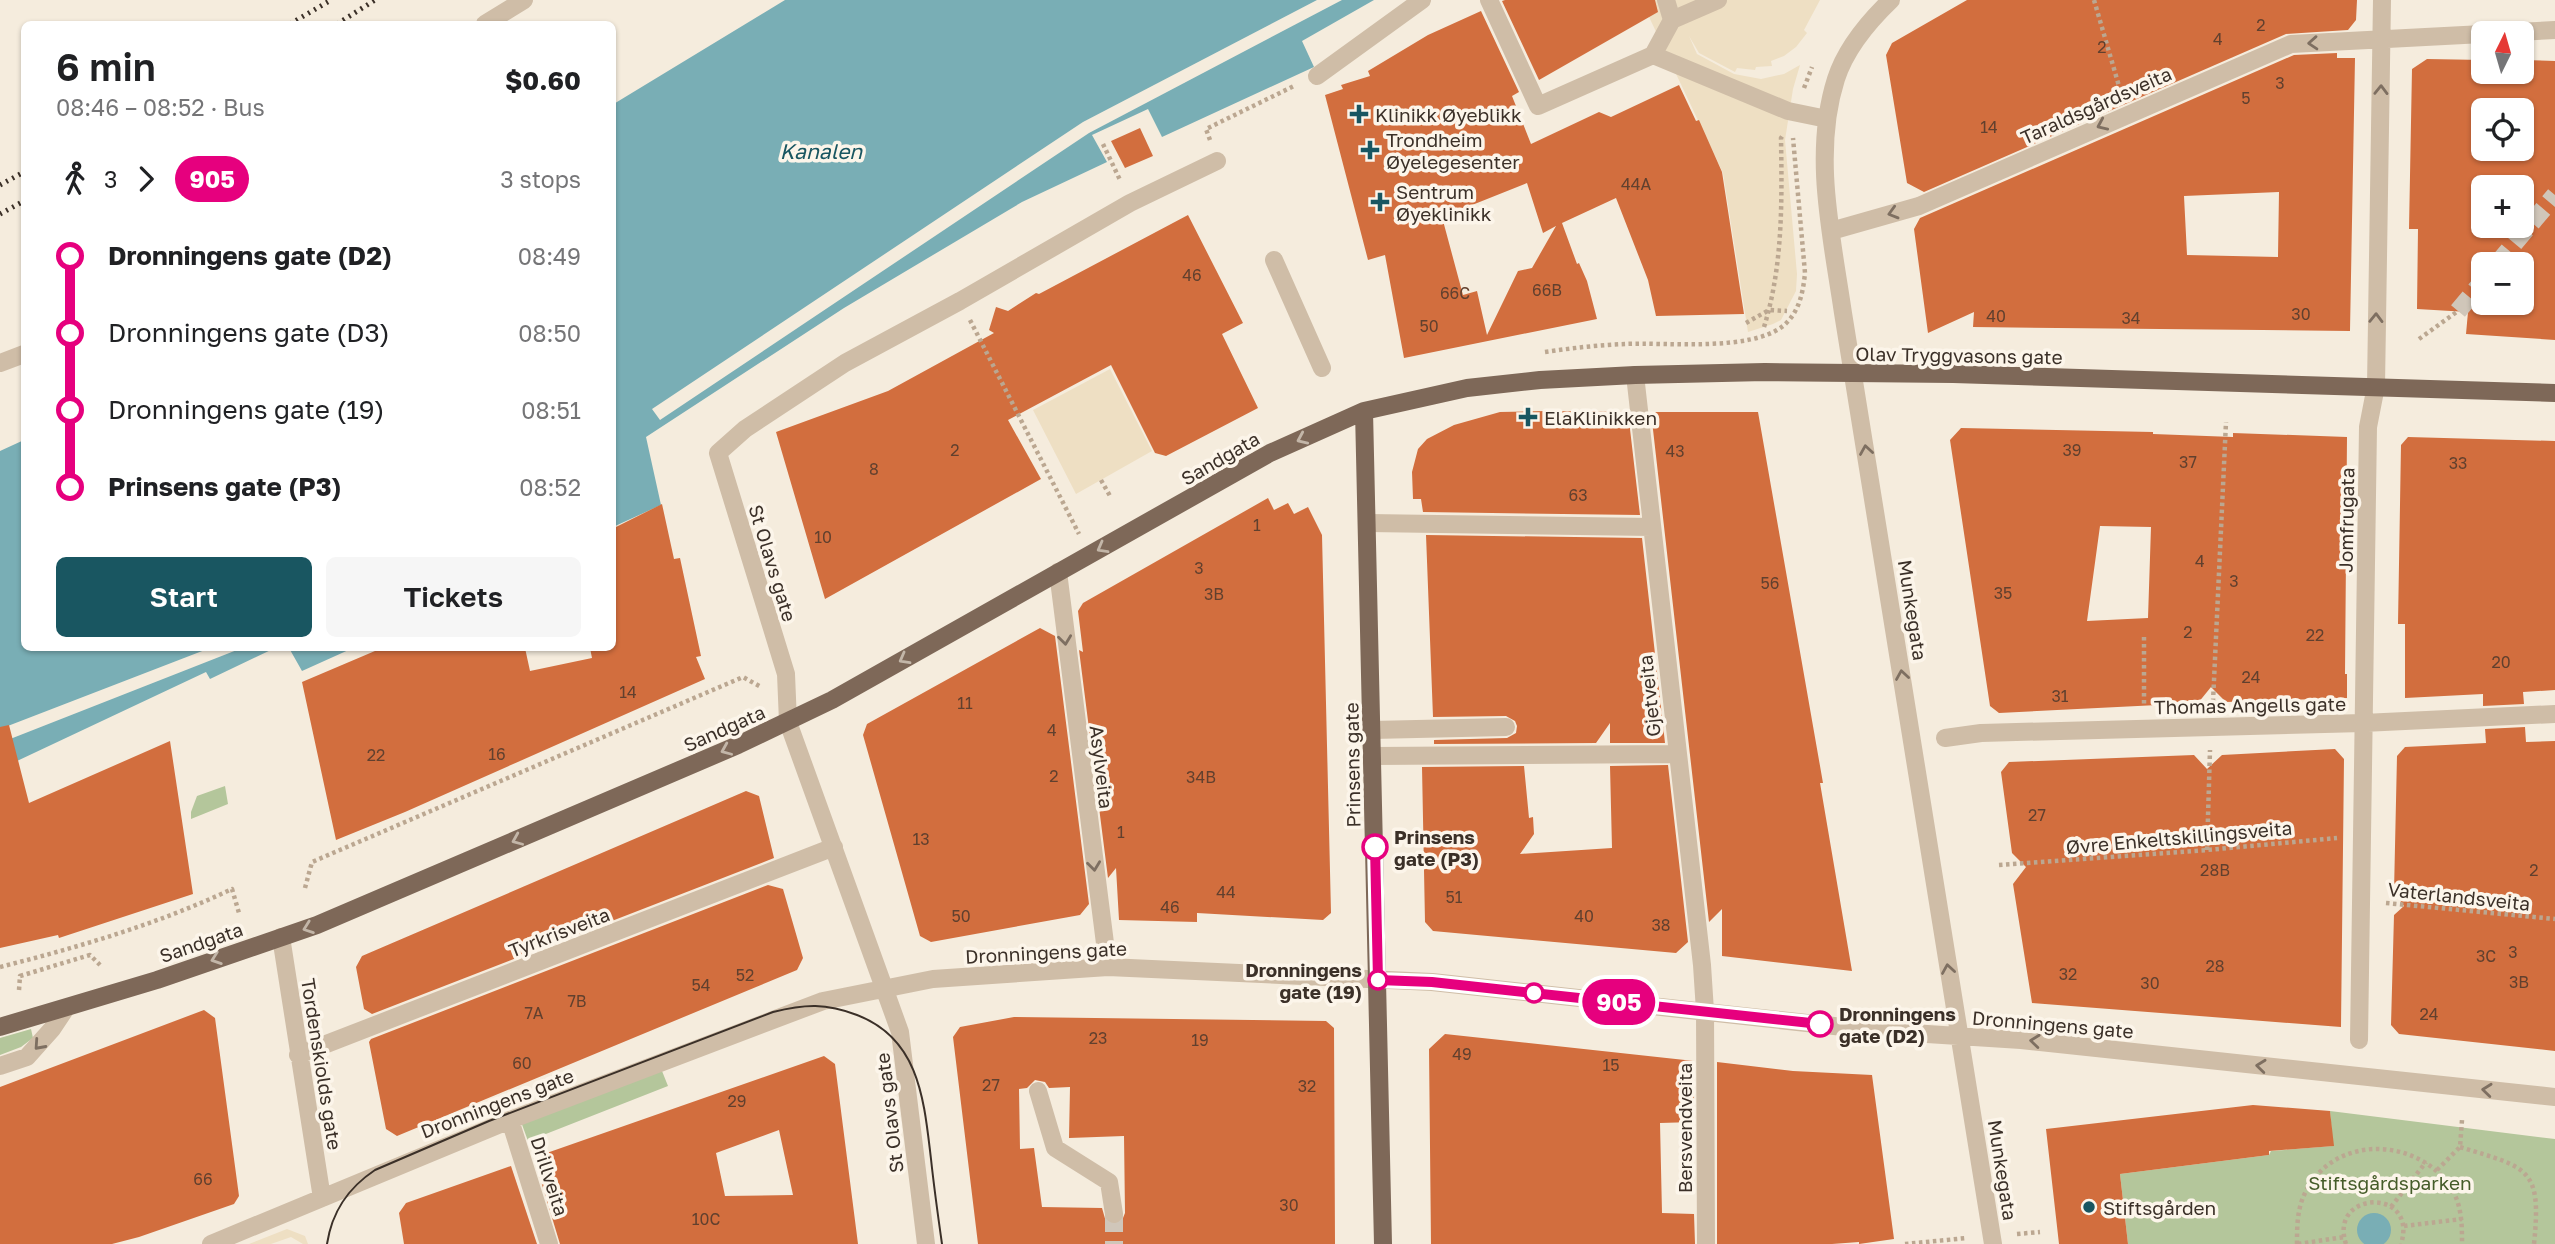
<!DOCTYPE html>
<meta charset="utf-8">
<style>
:root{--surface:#fff;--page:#f6f6f6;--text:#202124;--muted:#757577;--accent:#195661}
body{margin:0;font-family:"Golos Text",sans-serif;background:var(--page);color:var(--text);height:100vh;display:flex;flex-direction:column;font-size:26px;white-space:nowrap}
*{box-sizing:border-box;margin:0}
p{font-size:23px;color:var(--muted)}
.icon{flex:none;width:38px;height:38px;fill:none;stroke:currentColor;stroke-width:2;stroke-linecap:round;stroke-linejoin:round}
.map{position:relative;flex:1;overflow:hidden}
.side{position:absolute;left:21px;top:21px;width:595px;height:630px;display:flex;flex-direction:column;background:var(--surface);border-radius:10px;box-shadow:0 2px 5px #0004}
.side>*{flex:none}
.badge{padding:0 14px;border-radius:23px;font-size:24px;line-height:46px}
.needle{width:46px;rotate:5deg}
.buttons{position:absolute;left:2471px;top:21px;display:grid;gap:14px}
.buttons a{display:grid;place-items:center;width:63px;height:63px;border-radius:10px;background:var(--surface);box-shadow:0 2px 5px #0004;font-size:35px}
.map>.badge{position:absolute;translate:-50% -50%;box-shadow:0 0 0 4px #fff}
.legs{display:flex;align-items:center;gap:10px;height:77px;padding:0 35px;font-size:23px}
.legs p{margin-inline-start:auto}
.summary{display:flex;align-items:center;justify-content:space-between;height:119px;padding:0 35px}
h1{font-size:38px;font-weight:600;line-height:52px}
.action{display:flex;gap:14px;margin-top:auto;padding:14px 35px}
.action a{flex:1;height:80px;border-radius:10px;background:var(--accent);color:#fff;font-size:28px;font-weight:600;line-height:80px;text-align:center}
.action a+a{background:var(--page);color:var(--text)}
ul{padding:0 35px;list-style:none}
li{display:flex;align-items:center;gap:24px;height:77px;font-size:26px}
li i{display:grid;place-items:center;width:10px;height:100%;margin:0 9px;background:currentColor}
li i::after{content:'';width:18px;height:18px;margin:-9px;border:5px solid;border-radius:50%;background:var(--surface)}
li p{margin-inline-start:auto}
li:first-child i{background:linear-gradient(#0000 50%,currentColor 0)}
li:last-child i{background:linear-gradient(currentColor 50%,#0000 0)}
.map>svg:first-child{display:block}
.green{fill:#b4c69b}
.plaza{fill:#eedfc3}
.water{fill:#79aeb5}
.pier{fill:#f5ecdd}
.building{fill:#d26e3e;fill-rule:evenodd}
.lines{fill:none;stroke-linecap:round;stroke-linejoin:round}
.minor-tunnel{stroke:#d0c6b9;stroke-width:18;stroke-dasharray:18 9;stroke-linecap:butt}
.path{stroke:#bba791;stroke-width:4.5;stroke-dasharray:3.5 3.5;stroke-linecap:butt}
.minor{stroke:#cfbda7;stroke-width:18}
.major{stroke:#7e6858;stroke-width:18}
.tram{stroke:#3b3028;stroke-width:2}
.rail{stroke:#3b3028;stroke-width:5;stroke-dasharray:2 5;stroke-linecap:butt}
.oneway{stroke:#7e6f61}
.oneway2{stroke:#c3b6a8}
.line-1-casing{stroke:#fff;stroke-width:16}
.line-1{stroke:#e6007e;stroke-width:10}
.poi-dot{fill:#195661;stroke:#fcf5ea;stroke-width:2.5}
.stop-1-dot{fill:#fff;stroke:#e6007e;stroke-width:3.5}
.labels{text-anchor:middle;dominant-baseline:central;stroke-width:7;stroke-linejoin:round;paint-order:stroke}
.number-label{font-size:16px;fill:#61402e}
.street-label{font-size:19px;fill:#3b3028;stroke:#fcf5ea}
.poi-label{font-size:19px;fill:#3b3028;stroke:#fcf5ea;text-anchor:start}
.stop-label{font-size:19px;font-weight:bold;fill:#3b3028;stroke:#fcf5ea;text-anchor:start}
.park-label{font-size:19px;fill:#455c29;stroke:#fcf5ea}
.water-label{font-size:21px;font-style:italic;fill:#195661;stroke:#fcf5ea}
</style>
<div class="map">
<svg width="2555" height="1244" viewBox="0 0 2555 1244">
<rect width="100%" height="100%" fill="#f5ecdd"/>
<path class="green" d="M225 786 228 804 191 819V812L197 796Z
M31 1029 33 1038 21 1047 0 1055V1038Z
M660 1066 668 1086 528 1141 520 1119Z
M2330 1111 2555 1139V1244H2128L2120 1174 2269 1155 2271 1151 2333 1146Z"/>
<path class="plaza" d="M1641 0H1820L1804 30 1807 33 1796 47 1784 56 1771 61 1772 66 1756 67 1755 70 1737 68 1735 72 1699 53 1689 36 1697 54 1734 74 1761 79 1784 74 1800 65 1793 89 1785 140 1797 274 1796 291 1781 320 1773 324 1748 332 1723 173Z
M1110 369 1152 451 1076 494 1033 410Z
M287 1229 305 1236 308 1244H303L291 1237 271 1244H249Z"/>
<path class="water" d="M785 0H1374L1302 41 1314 67 1162 137 1148 109 1092 135 1107 162 1022 202 844 308 646 437 661 505 613 527 612 105Z
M24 440V648H275L210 679 206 672 17 761 0 774V451Z
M289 648H353L302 671Z
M2357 1230a17 17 0 1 1 34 0a17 17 0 1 1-34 0Z"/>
<path class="pier" d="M1317 0H1342L1089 133 660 420 652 409 1083 122Z
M210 648H242L0 743V729Z"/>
<path class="building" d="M1505 0H1655L1658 12 1539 80 1502 1Z
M1967 0H2357L2356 20 2348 30 2286 34 1924 192 1907 183 1886 55 1892 43Z
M1481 11 1519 92 1512 96 1531 144 1599 112 1611 117 1679 85 1696 121 1699 120 1722 172 1744 314 1656 316 1648 280 1616 198 1562 223 1577 264 1579 263 1587 281 1597 319 1404 358 1385 255 1368 260 1325 95 1343 89 1341 85 1370 76 1368 71 1428 35ZM1527 183 1543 233 1556 226 1532 268 1518 271 1487 335 1477 291 1463 295 1442 217Z
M2337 53V58H2355L2350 331 1973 327 1974 312 1928 333 1914 229 1920 218 2294 55ZM2279 192 2278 257 2187 255 2184 196Z
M2427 59 2483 60V72H2522V60L2555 61V340L2466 334 2468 312 2417 309 2418 229H2409L2412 69ZM2483 110H2522V149H2483ZM2483 187H2522V226H2483ZM2483 264H2522V303H2483Z
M1140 128 1153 156 1125 168 1111 141Z
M1188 215 1243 323 1222 334 1258 408 1166 456 1155 453 1111 365 1008 420 1041 479 825 599 776 432 888 391 994 333 989 330 996 307 1008 311 1036 293 1039 294Z
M1546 411 1628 412 1640 515 1423 512 1421 499H1413L1412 472 1418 449 1427 439 1454 425 1500 412Z
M1651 412H1758L1823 783H1820L1852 971 1722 956V909L1709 922Z
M1961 428 2153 432V434L2233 437V433L2347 437 2345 674H2347V698L2226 702 2211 687 2198 703 1999 713 1990 706 1950 440ZM2100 526 2151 527 2148 618 2087 621Z
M2408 437 2555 441V690L2523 692 2524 704 2483 706V694L2405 698V624H2398L2401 445Z
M1268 498 1274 510 1288 503 1294 514 1308 507 1322 535 1331 913 1323 920 1197 913V922L1119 920 1116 868 1108 878 1079 650 1083 652 1078 611 1083 603Z
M662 504 674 559 680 558 701 656 696 657 705 679 405 812 336 840 302 682 382 648H525L530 671 592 658 590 648H612V529Z
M1426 535 1642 538 1665 743H1610V723L1596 743 1434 744V740L1507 738 1516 733 1517 726 1515 721 1506 716 1433 717Z
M1040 628 1055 636 1089 904 1080 915 931 942 920 936 863 735 867 724Z
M9 725 29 803 170 741 193 894 59 938 58 935 0 948V727Z
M2525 727 2526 742 2555 741V1051L2399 1034 2391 1025 2394 915 2404 906 2394 892 2397 756 2405 747 2486 743 2485 729Z
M2335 749 2344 759 2341 1027 2032 1003 2013 884 2026 867 2012 853 2001 772 2009 762 2194 755 2207 769 2222 755Z
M1668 765 1688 942 1676 953 1433 931 1425 922 1422 767 1524 766 1529 818 1533 817 1534 834 1520 854 1612 848 1610 766Z
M746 791 759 796 774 858 372 1014 364 1009 356 967 362 956Z
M768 885 783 889 803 958 797 970 397 1136 386 1129 369 1042 371 1039Z
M204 1010 215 1018 239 1196 234 1204 139 1237 112 1244H0V1087Z
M1014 1017 1326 1021 1334 1028 1335 1244H978L953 1037 960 1027ZM1035 1080 1045 1082 1049 1088 1070 1087 1069 1138 1124 1136 1125 1213 1121 1223 1115 1225 1106 1222 1102 1208 1042 1207 1034 1148 1020 1149 1019 1089 1027 1088Z
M1445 1034 1694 1061V1122L1660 1123 1662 1213 1694 1214 1695 1244H1431L1429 1049Z
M824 1056 835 1064 858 1244H560L537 1168 541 1155ZM779 1130 793 1195 725 1196 716 1153Z
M1717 1062 1793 1071 1872 1075 1894 1239 1859 1244V1242L1832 1244H1717Z
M2253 1105 2330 1111 2334 1146 2269 1151V1155L2120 1174 2128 1244H2059L2046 1129Z
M511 1166 537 1244H404L399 1213 406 1203Z"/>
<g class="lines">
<path class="minor-tunnel" d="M2497 264 2555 195
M2458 311 2483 281
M1114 1214V1244"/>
<path class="path" d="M2094 0 2121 93
M1804 88 1812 67
M1210 140 1206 129 1294 86
M1103 144 1120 180
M970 320 1079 534
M1746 323 1769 310 1787 311
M1764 327C1783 266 1782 201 1781 138L1783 135
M2419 339 2458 311
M1545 352C1572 348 1599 345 1625 344 1667 342 1750 352 1783 326 1799 313 1803 293 1805 273L1793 138
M1101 480 1110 496
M2144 637V707
M2213 702 2226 422
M2207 850 2210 750
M1999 865 2207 850 2337 838
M305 888 312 862 743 677 761 687
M2386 903 2555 919
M0 967C79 947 158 924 232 889L239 913
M19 990 20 976 90 955 100 965
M2460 1147C2528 1168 2542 1167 2534 1244
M2437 1170 2460 1147 2462 1120
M2391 1207 2426 1162
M2404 1226 2462 1219
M2017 1234 2040 1232
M1905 1244 1967 1238
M2297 1244C2297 1226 2297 1208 2306 1191 2336 1133 2421 1137 2453 1191 2462 1208 2462 1226 2462 1244
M2298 1244 2344 1237
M2346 1244C2328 1190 2419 1187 2401 1244"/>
<path class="minor" d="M1489 0 1538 106 1653 55 1672 20 1718 0
M1666 0 1672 20
M1891 0C1868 22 1846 48 1836 79 1812 154 1832 237 1843 313L1993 1244
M485 24 524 0
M2496 33 2555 30
M1653 55 1788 111 1827 119
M1317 76 1422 0
M1831 231 1919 206 2291 44 2483 34
M1274 260 1322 368
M0 363 24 354
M1635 375 1702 965 1705 1011 1706 1244
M1368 523 1652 527
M1058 572 1108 967
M1372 730 1506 727
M1945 738 1981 733 2363 723 2555 714
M1373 756 1677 754
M281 937 322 1198
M2359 1040 2368 427 2376 386 2382 0
M298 1055 834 847
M0 1066 27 1057 52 1029 66 1008
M1038 1091 1055 1148 1109 1182 1114 1214
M510 1120 549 1244
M211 1244 510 1120 823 1001 933 979 1108 967 1432 982 1880 1031 2021 1040 2555 1097
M926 1244 900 1032 788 722 786 674 718 453 745 429 845 363 960 301 1130 203 1217 161"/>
<path class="major" d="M1364 411 1383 1244
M0 1027 157 980 317 925 738 745 832 700 1270 453 1364 411 1467 388 1540 380 1635 375 1765 372 1953 374 2555 393"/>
<path class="tram" d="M327 1244C332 1211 348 1188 375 1170L489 1121 773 1012C805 1004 826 1003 857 1015 920 1039 924 1101 931 1159 934 1187 938 1216 942 1244"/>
<path class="rail" d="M290 24 331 0
M337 24 375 0
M0 185 24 172
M0 214 24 201"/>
</g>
<defs><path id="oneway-chevron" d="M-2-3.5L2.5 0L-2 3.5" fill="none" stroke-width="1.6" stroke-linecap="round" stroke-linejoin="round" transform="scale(1.75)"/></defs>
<g class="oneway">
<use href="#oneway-chevron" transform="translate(2313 43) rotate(176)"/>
<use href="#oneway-chevron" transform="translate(2381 90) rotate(-89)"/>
<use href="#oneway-chevron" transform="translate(2102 125) rotate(156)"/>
<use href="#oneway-chevron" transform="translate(1893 213) rotate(164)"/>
<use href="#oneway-chevron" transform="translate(2376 318) rotate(-89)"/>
<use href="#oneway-chevron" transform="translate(1866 450) rotate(-99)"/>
<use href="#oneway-chevron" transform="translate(1065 640) rotate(83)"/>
<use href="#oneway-chevron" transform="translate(1902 675) rotate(-99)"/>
<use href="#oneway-chevron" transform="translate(1094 866) rotate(83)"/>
<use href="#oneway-chevron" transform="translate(1948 969) rotate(-99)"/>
<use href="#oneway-chevron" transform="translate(2035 1041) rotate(-174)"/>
<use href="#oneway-chevron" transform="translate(39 1045) rotate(132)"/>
<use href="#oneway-chevron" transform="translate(2261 1066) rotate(-174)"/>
<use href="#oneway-chevron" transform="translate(2487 1090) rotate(-174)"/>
</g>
<g class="oneway2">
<use href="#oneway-chevron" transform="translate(1302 439) rotate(156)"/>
<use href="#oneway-chevron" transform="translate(1102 548) rotate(151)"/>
<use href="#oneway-chevron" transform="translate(904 659) rotate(151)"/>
<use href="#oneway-chevron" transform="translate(726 750) rotate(157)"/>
<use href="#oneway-chevron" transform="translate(517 840) rotate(157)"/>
<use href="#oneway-chevron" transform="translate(308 928) rotate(160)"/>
<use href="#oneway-chevron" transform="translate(216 959) rotate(161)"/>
</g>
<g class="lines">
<g class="line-1-casing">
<path id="line-1" d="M1375 847 1378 980 1432 982 1820 1024"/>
</g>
<use href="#line-1" class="line-1"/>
</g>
<g class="poi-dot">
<path d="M1355.5 103.5h7v7h7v7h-7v7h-7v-7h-7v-7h7z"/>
<path d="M1366.5 139.5h7v7h7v7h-7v7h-7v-7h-7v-7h7z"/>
<path d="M1376.5 191.5h7v7h7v7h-7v7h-7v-7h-7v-7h7z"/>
<path d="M1524.5 406.5h7v7h7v7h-7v7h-7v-7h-7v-7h7z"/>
<circle cx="2089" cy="1207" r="7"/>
</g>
<g class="stop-1-dot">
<circle cx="1375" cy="847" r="12"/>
<circle cx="1378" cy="980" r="9"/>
<circle cx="1534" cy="993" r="9"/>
<circle cx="1820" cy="1024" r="12"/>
</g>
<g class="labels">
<g class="number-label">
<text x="2261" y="25">2</text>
<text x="2218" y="39">4</text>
<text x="2102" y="47">2</text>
<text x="2280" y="83">3</text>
<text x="2246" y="98">5</text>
<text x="1989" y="127">14</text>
<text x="1636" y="184">44A</text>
<text x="1192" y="275">46</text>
<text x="1547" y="290">66B</text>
<text x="1455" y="293">66C</text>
<text x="2301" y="314">30</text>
<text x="1996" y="316">40</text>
<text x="2131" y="318">34</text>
<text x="1429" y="326">50</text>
<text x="955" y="450">2</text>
<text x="2072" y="450">39</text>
<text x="1675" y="451">43</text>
<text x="2188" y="462">37</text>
<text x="2458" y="463">33</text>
<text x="874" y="469">8</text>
<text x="1578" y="495">63</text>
<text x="1257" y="525">1</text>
<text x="823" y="537">10</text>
<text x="2200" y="561">4</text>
<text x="1199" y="568">3</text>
<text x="2234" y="581">3</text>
<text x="1770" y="583">56</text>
<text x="2003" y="593">35</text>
<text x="1214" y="594">3B</text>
<text x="2188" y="632">2</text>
<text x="2315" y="635">22</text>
<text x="2501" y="662">20</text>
<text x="2251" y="677">24</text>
<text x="628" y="692">14</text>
<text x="2060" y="696">31</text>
<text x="965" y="703">11</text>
<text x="1052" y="730">4</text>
<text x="497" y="754">16</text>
<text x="376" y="755">22</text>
<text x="1054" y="776">2</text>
<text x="1201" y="777">34B</text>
<text x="2037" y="815">27</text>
<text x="1121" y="832">1</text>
<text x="921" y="839">13</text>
<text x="2215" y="870">28B</text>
<text x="2534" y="870">2</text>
<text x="1226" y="892">44</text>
<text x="1454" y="897">51</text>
<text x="1170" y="907">46</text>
<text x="961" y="916">50</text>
<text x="1584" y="916">40</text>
<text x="1661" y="925">38</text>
<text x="2513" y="952">3</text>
<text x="2486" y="956">3C</text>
<text x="2215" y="966">28</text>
<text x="2068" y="974">32</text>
<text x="745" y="975">52</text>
<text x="2519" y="982">3B</text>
<text x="2150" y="983">30</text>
<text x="701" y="985">54</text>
<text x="577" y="1001">7B</text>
<text x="534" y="1013">7A</text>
<text x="2429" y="1014">24</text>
<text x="1098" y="1038">23</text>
<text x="1200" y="1040">19</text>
<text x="1462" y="1054">49</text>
<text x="522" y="1063">60</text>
<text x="1611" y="1065">15</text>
<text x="991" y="1085">27</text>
<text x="1307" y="1086">32</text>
<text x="737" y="1101">29</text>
<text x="203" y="1179">66</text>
<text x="1289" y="1205">30</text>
<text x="706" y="1219">10C</text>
</g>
<g class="street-label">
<text transform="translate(2096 105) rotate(-24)">Taraldsgårdsveita</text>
<text transform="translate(1959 355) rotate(1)">Olav Tryggvasons gate</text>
<text transform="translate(1220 458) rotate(-30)">Sandgata</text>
<text transform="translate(2346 520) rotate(-89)">Jomfrugata</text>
<text transform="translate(773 563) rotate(73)">St Olavs gate</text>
<text transform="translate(1913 610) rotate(81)">Munkegata</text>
<text transform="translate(1649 696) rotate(-96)">Gjetveita</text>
<text transform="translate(2250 705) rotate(-1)">Thomas Angells gate</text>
<text transform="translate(724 728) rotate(-24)">Sandgata</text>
<text transform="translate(1352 765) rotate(-91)">Prinsens gate</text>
<text transform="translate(1102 767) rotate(83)">Asylveita</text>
<text transform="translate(2179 837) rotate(-5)">Øvre Enkeltskillingsveita</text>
<text transform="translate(2459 896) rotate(6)">Vaterlandsveita</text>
<text transform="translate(559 932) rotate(-21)">Tyrkrisveita</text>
<text transform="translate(201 942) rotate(-19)">Sandgata</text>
<text transform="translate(1046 952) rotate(-3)">Dronningens gate</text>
<text transform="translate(2053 1024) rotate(5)">Dronningens gate</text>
<text transform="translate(322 1064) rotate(81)">Tordenskiolds gate</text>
<text transform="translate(497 1103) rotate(-21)">Dronningens gate</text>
<text transform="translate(889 1113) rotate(-97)">St Olavs gate</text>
<text transform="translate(1684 1128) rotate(-90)">Bersvendveita</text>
<text transform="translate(2003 1170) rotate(81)">Munkegata</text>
<text transform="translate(550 1176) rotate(72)">Drillveita</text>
</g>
<g class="poi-label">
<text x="1375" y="114">Klinikk Øyeblikk</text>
<text x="1386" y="139">Trondheim<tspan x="1386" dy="22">Øyelegesenter</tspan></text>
<text x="1396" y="191">Sentrum<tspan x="1396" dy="22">Øyeklinikk</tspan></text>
<text x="1544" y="417">ElaKlinikken</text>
<text x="2103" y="1207">Stiftsgården</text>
</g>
<g class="stop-label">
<text x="1394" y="836">Prinsens<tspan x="1394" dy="22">gate (P3)</tspan></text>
<text x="1362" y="969" text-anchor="end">Dronningens<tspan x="1362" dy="22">gate (19)</tspan></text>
<text x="1839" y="1013">Dronningens<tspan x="1839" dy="22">gate (D2)</tspan></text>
</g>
<g class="park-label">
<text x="2390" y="1182">Stiftsgårdsparken</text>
</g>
<g class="water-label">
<text x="821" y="151">Kanalen</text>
</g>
</g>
</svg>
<div class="buttons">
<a><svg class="needle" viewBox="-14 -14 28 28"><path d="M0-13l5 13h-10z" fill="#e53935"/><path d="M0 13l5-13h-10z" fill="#757577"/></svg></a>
<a><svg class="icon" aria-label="locate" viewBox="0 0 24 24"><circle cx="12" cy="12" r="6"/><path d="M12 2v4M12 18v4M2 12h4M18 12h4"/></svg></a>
<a>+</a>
<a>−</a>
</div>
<b class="badge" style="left:1619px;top:1002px;background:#e6007e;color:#fff">905</b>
<section class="side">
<div class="summary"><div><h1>6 min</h1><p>08:46 – 08:52 · Bus</p></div><b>$0.60</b></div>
<div class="legs"><svg class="icon" aria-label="walk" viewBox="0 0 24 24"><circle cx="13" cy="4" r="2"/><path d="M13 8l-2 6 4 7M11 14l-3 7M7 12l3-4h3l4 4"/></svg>3<svg class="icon" aria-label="forward" viewBox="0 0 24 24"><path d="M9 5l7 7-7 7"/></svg><b class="badge" style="background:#e6007e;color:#fff">905</b><p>3 stops</p></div>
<ul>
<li><i style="color:#e6007e"></i><b>Dronningens gate (D2)</b><p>08:49</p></li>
<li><i style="color:#e6007e"></i><span>Dronningens gate (D3)</span><p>08:50</p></li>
<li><i style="color:#e6007e"></i><span>Dronningens gate (19)</span><p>08:51</p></li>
<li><i style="color:#e6007e"></i><b>Prinsens gate (P3)</b><p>08:52</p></li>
</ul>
<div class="action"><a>Start</a><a>Tickets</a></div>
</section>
</div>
